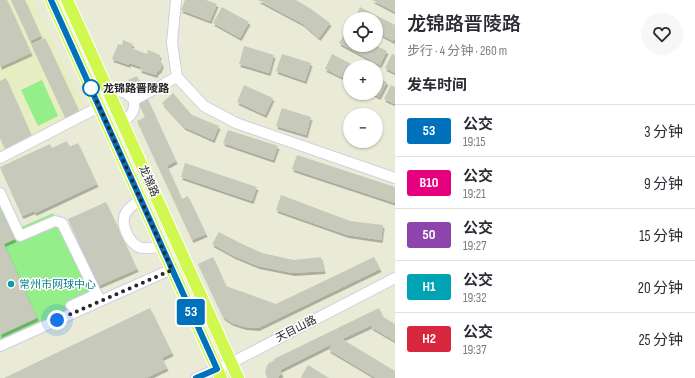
<!DOCTYPE html>
<html lang="zh">
<meta charset="utf-8">
<style>
:root{--surface:#fff;--page:#f7f7f7;--text:#2b2b33;--muted:#7c7c81;--line:#e1e1e2}
body{margin:0;font-family:"Sofia Sans Condensed","Noto Sans SC",sans-serif;background:var(--page);color:var(--text);height:100vh;display:flex;flex-direction:column;font-size:15px;white-space:nowrap}
*{box-sizing:border-box;margin:0}
p{font-size:13px;color:var(--muted)}
.icon{flex:none;width:22px;height:22px;fill:none;stroke:currentColor;stroke-width:2;stroke-linecap:round;stroke-linejoin:round}
.map{position:relative;flex:1;overflow:hidden}
.side{display:flex;flex-direction:column;background:var(--surface);width:300px}
.side>*{flex:none}
.badge{padding:0 8px;border-radius:3px;font-size:14px;line-height:26px}
.fabs{position:absolute;left:343px;top:12px;display:grid;gap:8px}
.fabs a{display:grid;place-items:center;width:40px;height:40px;border-radius:50%;background:var(--surface);box-shadow:0 1px 3px #0004;font-size:20px}
.you{position:absolute;width:20px;height:20px;margin:-10px;border:3px solid #fff;border-radius:50%;background:#1a73e8;box-shadow:0 0 0 6px #1a73e833}
.map>.badge{position:absolute;translate:-50% -50%;box-shadow:0 0 0 2px #fff}
h2{padding:0 12px;font-size:15px;line-height:36px}
.round{display:grid;place-items:center;flex:none;width:42px;height:42px;border-radius:21px;background:var(--page)}
.overview{display:flex;align-items:center;justify-content:space-between;height:68px;padding:0 12px}
h1{font-size:19px;font-weight:600;line-height:30px}
ul{padding:0;list-style:none}
li{display:flex;align-items:center;gap:12px;height:52px;padding:0 12px;border-top:1px solid var(--line)}
li div{flex:1}
li b{display:block;font-size:15px}
li em{font-style:normal}
li .badge{min-width:44px;font-weight:700;text-align:center}
main{display:flex;flex:1;min-height:0}
.map>svg:first-child{display:block}
.education{fill:#e8eec4}
.pitch{fill:#94ee89}
.building{fill:#c7c9ba;filter:url(#shadow)}
.lines{fill:none;stroke-linecap:round;stroke-linejoin:round}
.minor-casing{stroke:#d2cce1;stroke-width:12}
.major-casing{stroke:#fff;stroke-width:14}
.minor{stroke:#fff;stroke-width:10}
.major{stroke:#d0f84e;stroke-width:12}
.line-casing{stroke:#fff;stroke-width:9}
.line{stroke:#0072bc;stroke-width:6}
.walk{stroke:#272727;stroke-width:4;stroke-dasharray:0 7.2}
.stop-dot{fill:#fff;stroke:#0072bc;stroke-width:2}
.culture-dot{fill:#0f9aa8;stroke:#fff;stroke-width:1.5}
.labels{text-anchor:middle;dominant-baseline:central;stroke-width:3;stroke-linejoin:round;paint-order:stroke}
.stop-label{font-size:11px;font-weight:bold;fill:#272727;stroke:#fff;text-anchor:start}
.street-label{font-size:11px;fill:#272727;stroke:#fff}
.culture-label{font-size:11px;fill:#0d838f;stroke:#fff;text-anchor:start}
</style>
<main>
<div class="map">
<svg width="395" height="378" viewBox="0 0 395 378">
<defs>
<filter id="shadow"><feDropShadow dx="1.5" dy="3" stdDeviation="0" flood-color="#0004"/></filter>
</defs>
<rect width="100%" height="100%" fill="#eaebd7"/>
<path class="education" d="M0 0H33L86 110 0 160Z"/>
<path class="pitch" d="M42 80 58 116 38 126 21 90Z
M0 204 12 231 53 213 94 300 0 341Z"/>
<path class="building" d="M0 0H7L31 53 0 67Z
M11 0H25L41 36 30 41Z
M185 0H206L217 4 210 21 181 10Z
M258 0H296L311 9 330 23 319 38 303 24Z
M372 0H395V12Z
M222 7 249 22 240 38 213 23Z
M360 7 395 25V38L393 41 376 32V19H354Z
M347 30 350 32V45H375L387 51 380 65 339 43Z
M45 38 79 111 65 117 31 44Z
M123 40 133 44 131 48 147 54 148 50 160 55 159 60 161 61 162 65 160 70 157 72 156 75 140 70 141 67 129 63V65L112 59 118 44 122 45Z
M244 46 274 55 269 73 239 64Z
M282 54 311 63 305 81 276 71Z
M332 54 357 67H350V81L325 69Z
M392 54 395 55V73L385 68Z
M137 76 176 161 167 166 182 199 188 196 206 234 192 240 137 121 145 117 128 80Z
M376 77 387 82 379 97 372 93H376Z
M6 78 33 139 6 151 0 138V81Z
M244 85 273 98 265 115 237 102Z
M391 85 395 87V104L384 99Z
M173 93 192 115 219 126 213 140 184 127 162 103Z
M282 108 311 117 306 135 276 126Z
M228 130 278 146 273 160 223 143Z
M67 141 69 147 78 143 97 184 35 213 34 211 22 216 0 167 50 144 52 148Z
M297 155 395 187V203L292 169Z
M185 163 257 187 252 201 181 177Z
M281 195 350 221 383 225 381 240 347 235 276 210Z
M106 202 137 269 98 286 68 219Z
M0 209 15 239 4 244 37 318 0 335Z
M219 232 240 243 262 253 294 260 321 257 324 271 293 273 258 266 234 256 212 244Z
M213 257 226 286 276 304 374 257 380 269 258 328 245 327 232 323 223 317 198 264Z
M150 308 172 353 162 358 167 368 146 378H4Z
M379 308 383 317 395 324V341L371 327 372 325 342 339 395 371V378H376L329 350 332 344 280 370 282 374 278 376 279 378H267L265 372 267 366 269 363 275 360 274 359Z
M308 365 329 378H302L301 377Z"/>
<g class="lines">
<g class="minor-casing">
<path id="minor" d="M176 0 172 43 177 77 204 106 236 123 395 178
M109 93C121 90 125 91 134 100 135 111 132 116 122 122
M134 100 177 77
M0 158 99 107
M0 193 20 236 55 221 62 223 100 301
M141 199C128 208 119 215 126 232 135 251 143 250 162 246
M71 306 97 294
M0 346 172 269
M196 378 231 363 395 278"/>
</g>
<g class="major-casing">
<path id="major" d="M51 0 221 378
M67 0 238 378"/>
</g>
<use href="#minor" class="minor"/>
<use href="#major" class="major"/>
</g>
<g class="lines">
<g class="line-casing">
<path id="line" d="M51 0 217 369 196 378"/>
</g>
<use href="#line" class="line"/>
<path class="walk" d="M57 320 172 270 91 88"/>
</g>
<circle class="stop-dot" cx="91" cy="88" r="8"/>
<circle class="culture-dot" cx="11" cy="284" r="4"/>
<g class="labels">
<g class="stop-label">
<text x="103" y="88">龙锦路晋陵路</text>
</g>
<g class="street-label">
<text transform="translate(149 181) rotate(66)">龙锦路</text>
<text transform="translate(296 329) rotate(-27)">天目山路</text>
</g>
<g class="culture-label">
<text x="19" y="284">常州市网球中心</text>
</g>
</g>
</svg>
<div class="fabs">
<a><svg class="icon" aria-label="locate" viewBox="0 0 24 24"><circle cx="12" cy="12" r="6"/><path d="M12 2v4M12 18v4M2 12h4M18 12h4"/></svg></a>
<a>+</a>
<a>−</a>
</div>
<div class="you" style="left:57px;top:320px"></div>
<b class="badge" style="left:191px;top:312px;background:#0072bc;color:#fff">53</b>
</div>
<section class="side">
<div class="overview"><div><h1>龙锦路晋陵路</h1><p>步行 · 4 分钟 · 260 m</p></div><a class="round"><svg class="icon" aria-label="heart" viewBox="0 0 24 24"><path d="M12 20l-8-8c-3-5 5-10 8-4 3-6 11-1 8 4z"/></svg></a></div>
<h2>发车时间</h2>
<ul>
<li><span class="badge" style="background:#0072bc;color:#fff">53</span><div><b>公交</b><p>19:15</p></div><em>3 分钟</em></li>
<li><span class="badge" style="background:#e6007e;color:#fff">B10</span><div><b>公交</b><p>19:21</p></div><em>9 分钟</em></li>
<li><span class="badge" style="background:#8e44ad;color:#fff">50</span><div><b>公交</b><p>19:27</p></div><em>15 分钟</em></li>
<li><span class="badge" style="background:#00a3b4;color:#fff">H1</span><div><b>公交</b><p>19:32</p></div><em>20 分钟</em></li>
<li><span class="badge" style="background:#d7263d;color:#fff">H2</span><div><b>公交</b><p>19:37</p></div><em>25 分钟</em></li>
</ul>
</section>
</main>
